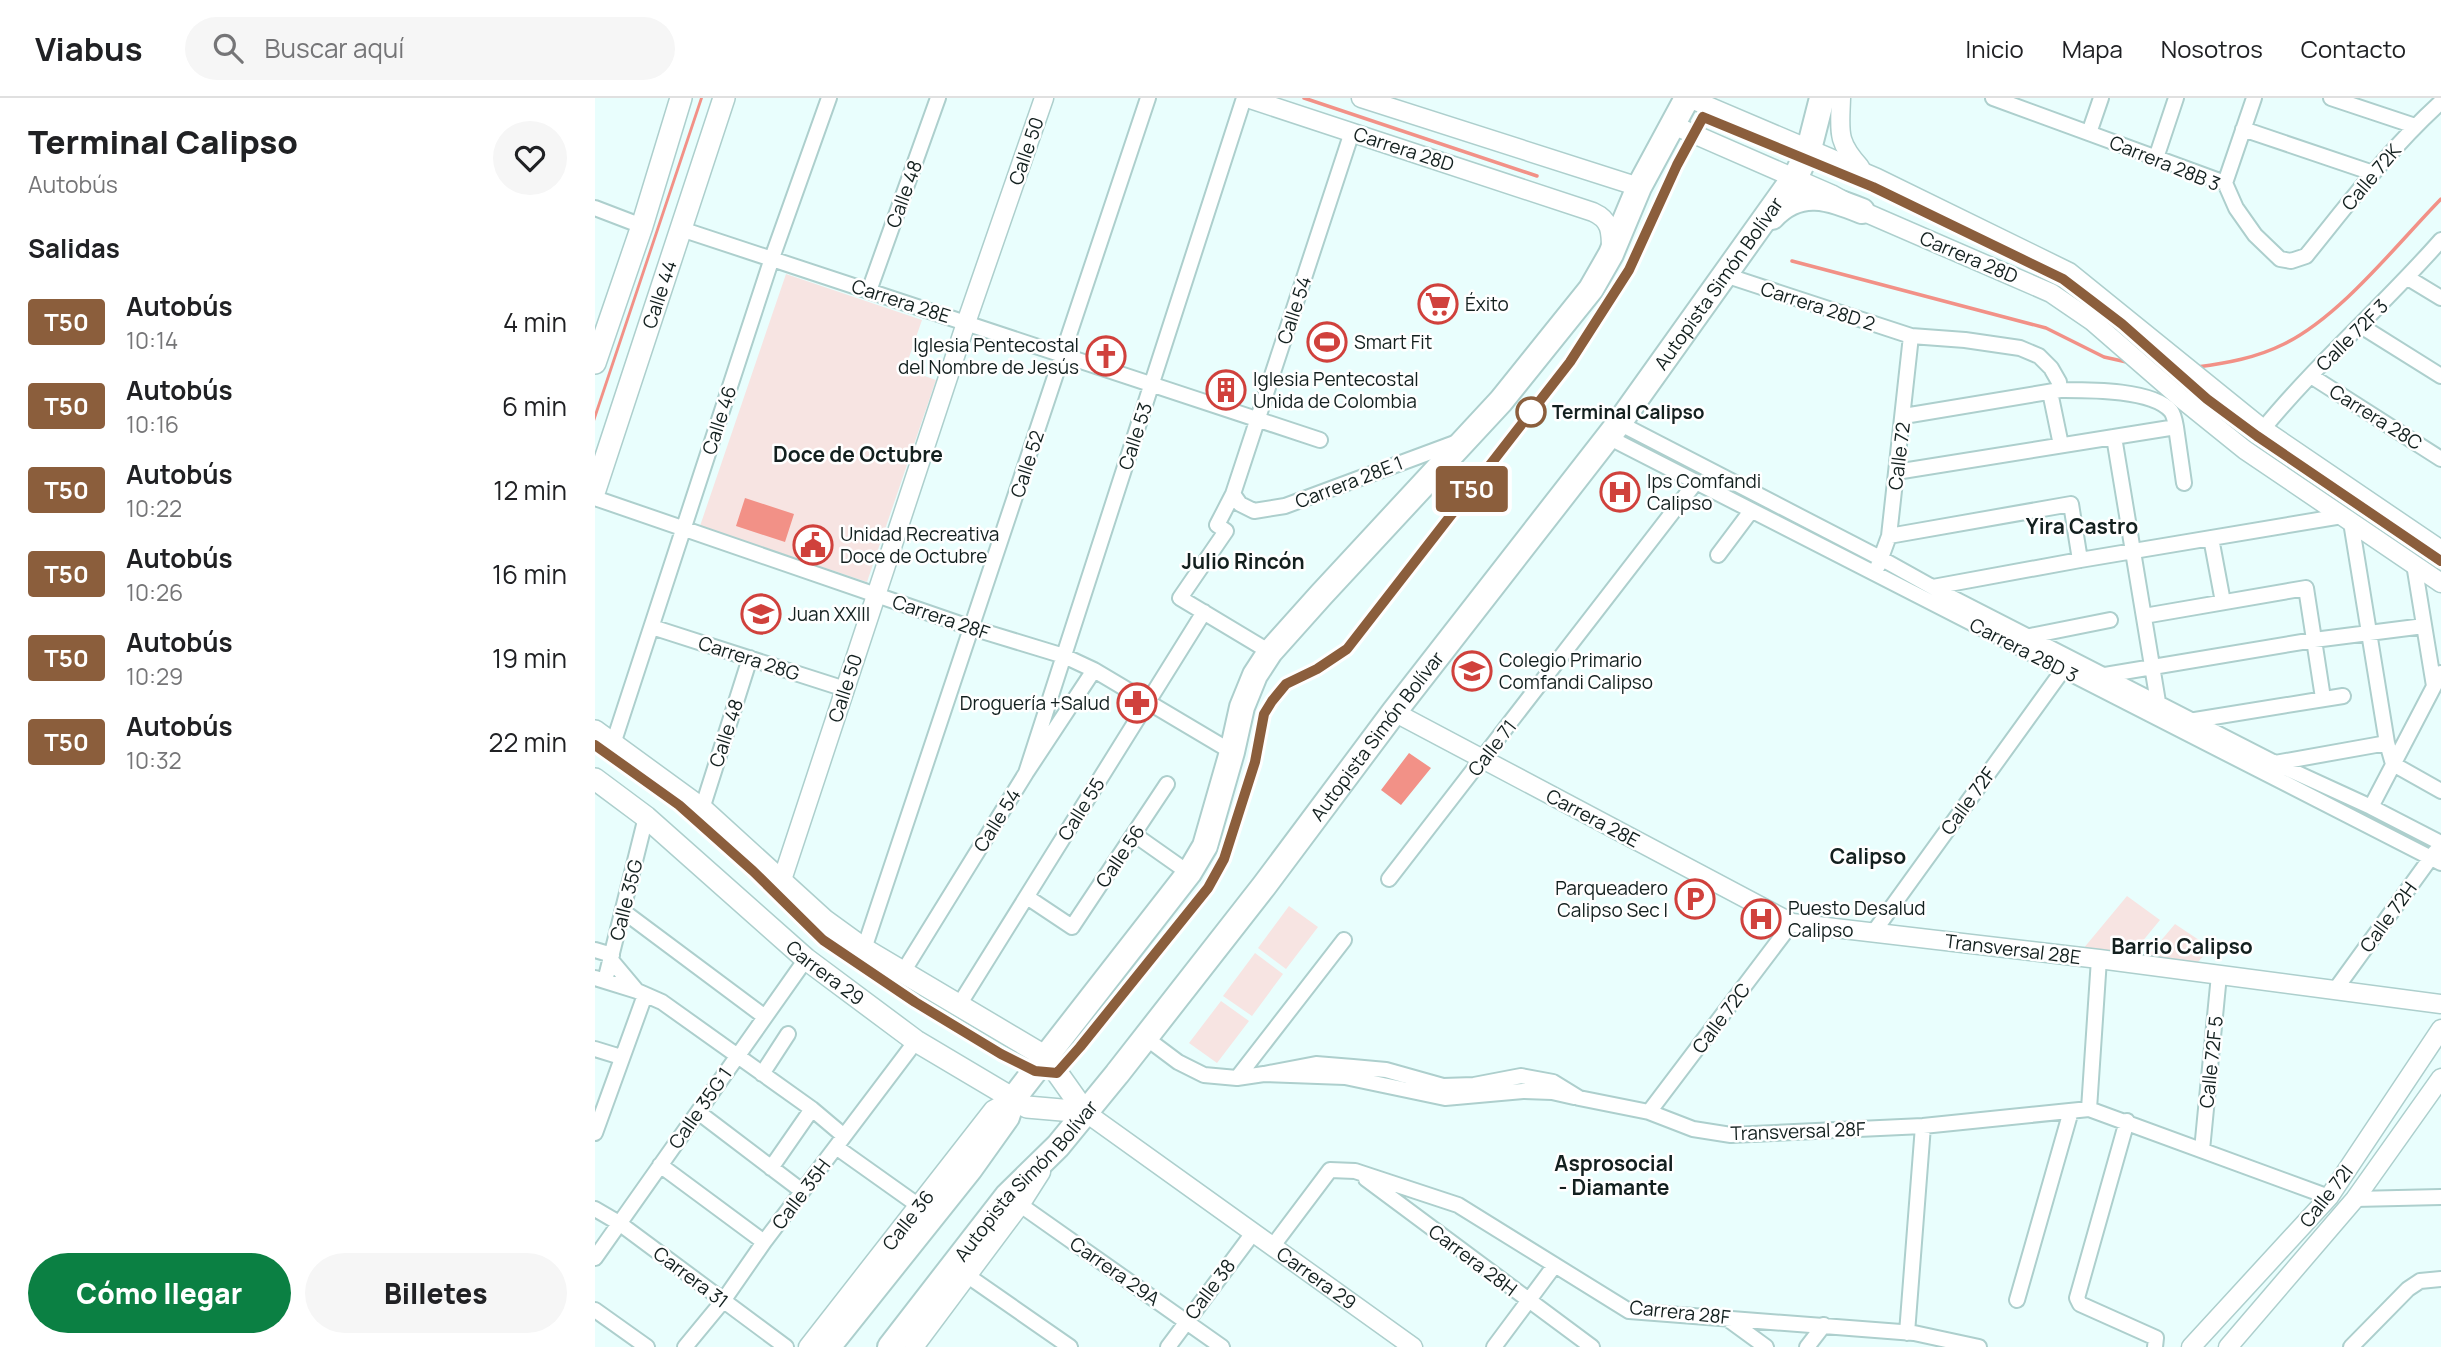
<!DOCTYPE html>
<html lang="es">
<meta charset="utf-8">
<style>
:root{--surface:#fff;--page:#f6f6f6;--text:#202124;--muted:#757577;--line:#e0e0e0;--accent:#0b8043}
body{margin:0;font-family:Manrope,sans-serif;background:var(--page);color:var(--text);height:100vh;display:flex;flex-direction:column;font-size:26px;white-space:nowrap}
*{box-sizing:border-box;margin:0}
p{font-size:23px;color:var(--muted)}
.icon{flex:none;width:38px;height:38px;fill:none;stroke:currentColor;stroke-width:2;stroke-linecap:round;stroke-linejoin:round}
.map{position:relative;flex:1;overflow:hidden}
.panel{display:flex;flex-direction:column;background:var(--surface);width:595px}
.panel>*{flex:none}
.badge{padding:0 14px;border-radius:5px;font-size:24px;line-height:46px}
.map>.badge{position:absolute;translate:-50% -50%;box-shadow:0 0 0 4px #fff}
h2{padding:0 28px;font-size:26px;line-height:63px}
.round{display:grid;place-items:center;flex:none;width:74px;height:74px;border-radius:37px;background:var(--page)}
.summary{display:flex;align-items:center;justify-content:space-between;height:119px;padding:0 28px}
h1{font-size:33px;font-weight:800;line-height:52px}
.primary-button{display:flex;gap:14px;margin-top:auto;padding:14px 28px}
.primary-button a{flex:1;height:80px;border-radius:42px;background:var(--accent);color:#fff;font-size:28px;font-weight:800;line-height:80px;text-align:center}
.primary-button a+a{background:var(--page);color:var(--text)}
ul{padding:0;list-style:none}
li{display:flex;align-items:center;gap:21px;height:84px;padding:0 28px}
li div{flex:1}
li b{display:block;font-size:26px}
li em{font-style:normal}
li .badge{min-width:77px;font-weight:700;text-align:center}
header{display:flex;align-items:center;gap:42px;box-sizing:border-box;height:98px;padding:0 35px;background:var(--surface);border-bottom:2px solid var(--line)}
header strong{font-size:33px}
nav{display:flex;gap:38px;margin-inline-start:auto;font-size:24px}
.search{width:490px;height:63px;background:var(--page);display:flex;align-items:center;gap:18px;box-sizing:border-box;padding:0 24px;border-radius:38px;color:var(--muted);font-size:26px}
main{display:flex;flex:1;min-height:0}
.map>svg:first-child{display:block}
.green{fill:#f7e4e2}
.water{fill:#f29187}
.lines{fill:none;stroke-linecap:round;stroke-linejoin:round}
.stream{stroke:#f29187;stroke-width:3.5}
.minor-casing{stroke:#adcfcd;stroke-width:18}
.tertiary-casing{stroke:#adcfcd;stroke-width:21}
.secondary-casing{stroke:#adcfcd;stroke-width:24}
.trunk-casing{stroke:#adcfcd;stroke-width:28}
.minor{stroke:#fff;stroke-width:14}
.tertiary{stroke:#fff;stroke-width:18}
.secondary{stroke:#fff;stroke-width:21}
.trunk{stroke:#fff;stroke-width:24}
.line-casing{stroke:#fff;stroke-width:16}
.line{stroke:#8b5e3c;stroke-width:10}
.stop-dot{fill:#fff;stroke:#8b5e3c;stroke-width:3.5}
.labels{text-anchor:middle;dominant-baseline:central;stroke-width:5;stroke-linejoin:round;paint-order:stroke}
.street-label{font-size:19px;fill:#13201f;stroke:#fff}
.poi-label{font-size:19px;fill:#13201f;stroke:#fff;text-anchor:start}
.stop-label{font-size:19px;font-weight:bold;fill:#13201f;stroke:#fff;text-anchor:start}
.neighbourhood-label{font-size:21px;font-weight:bold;fill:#13201f;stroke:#fff}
</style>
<header>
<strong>Viabus</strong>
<div class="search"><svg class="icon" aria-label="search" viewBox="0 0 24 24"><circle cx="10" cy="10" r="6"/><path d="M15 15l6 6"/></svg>Buscar aquí</div>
<nav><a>Inicio</a><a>Mapa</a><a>Nosotros</a><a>Contacto</a></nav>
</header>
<main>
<section class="panel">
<div class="summary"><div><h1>Terminal Calipso</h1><p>Autobús</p></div><a class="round"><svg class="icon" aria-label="heart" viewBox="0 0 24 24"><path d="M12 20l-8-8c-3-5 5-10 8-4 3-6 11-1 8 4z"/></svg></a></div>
<h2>Salidas</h2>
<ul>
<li><span class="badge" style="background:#8b5e3c;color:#fff">T50</span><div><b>Autobús</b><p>10:14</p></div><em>4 min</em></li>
<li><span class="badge" style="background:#8b5e3c;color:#fff">T50</span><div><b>Autobús</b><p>10:16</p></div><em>6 min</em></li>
<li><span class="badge" style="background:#8b5e3c;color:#fff">T50</span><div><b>Autobús</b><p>10:22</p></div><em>12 min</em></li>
<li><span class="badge" style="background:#8b5e3c;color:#fff">T50</span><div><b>Autobús</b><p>10:26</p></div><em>16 min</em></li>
<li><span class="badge" style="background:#8b5e3c;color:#fff">T50</span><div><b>Autobús</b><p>10:29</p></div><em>19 min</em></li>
<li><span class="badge" style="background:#8b5e3c;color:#fff">T50</span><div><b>Autobús</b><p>10:32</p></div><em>22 min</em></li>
</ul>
<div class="primary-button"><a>Cómo llegar</a><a>Billetes</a></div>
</section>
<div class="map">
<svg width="1846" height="1249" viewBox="0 0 1846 1249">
<rect width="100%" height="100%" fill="#e9fefd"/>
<path class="green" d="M191 176 327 222 310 271 341 282 272 484 105 428Z
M1532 798 1565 822 1537 856 1488 851Z
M694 808 723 829 691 871 663 850Z
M1580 826 1616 850 1601 866 1552 859Z
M660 855 688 876 657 918 628 898Z
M626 903 654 923 622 965 594 945Z"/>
<path class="water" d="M105 0H108L0 323V314Z
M150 400 199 416 190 444 141 428Z
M814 655 836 670 806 707 786 692Z"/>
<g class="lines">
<path class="stream" d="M709 0 942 78
M1197 163 1451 230 1509 259 1536 265
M1602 269C1632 265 1661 260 1689 246 1746 218 1801 147 1846 101
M1564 271 1574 274 1584 272"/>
<g class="minor-casing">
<path id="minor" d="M1398 0 1630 85 1641 110 1660 137 1685 161 1696 163 1711 158C1754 105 1795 50 1846 4
M1736 0 1820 28
M1648 31 1778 75
M1494 35 1506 0
M1561 60 1581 0
M1630 85 1659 0
M0 110 47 128
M86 131 725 342
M1130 177 1316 238 1370 242 1425 250 1444 258 1456 270 1464 284 1465 292C1492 292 1557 291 1576 313 1579 317 1580 323 1581 329L1301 374
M1813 180 1846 200
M274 193 343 0
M1766 228 1846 278
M1716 278 1846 361
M1455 294 1466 347
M1309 318 1465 292
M1024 325 1287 461 1348 495 1680 665 1776 709 1846 745
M1581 329 1589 385
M1668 331C1723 264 1789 207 1846 142
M1013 339 1846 765
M1519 339 1563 604
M638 396 645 406 659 413 690 408 865 343
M0 400 377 530 469 558 499 572 637 654
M1756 424 1792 645 1798 666 1846 693
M1294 438 1476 406 1485 462
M1616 440 1628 504
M1123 457 1156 413
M1819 466 1839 588
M1283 468 1294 438 1316 238
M1338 489 1485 462 1747 418
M1549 518 1711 490 1728 600
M57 529 250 591
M1435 538 1515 522
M675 554 585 500 631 433 622 427 638 396 757 34
M1510 577 1719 542 1829 528
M1600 622 1748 598
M18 646 177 160 234 0
M1680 665 1792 645
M431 675 649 0
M1776 709 1846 575
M107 711 155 560
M540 737 594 775
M794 781 1101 384
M432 799 477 829 572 686
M28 813 170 919
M1278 835 1468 572
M269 851 553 0
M0 852 17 857
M16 862 42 893
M308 874 431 675 499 572
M0 880 42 893 67 904 217 1011 249 1038
M10 883 51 719
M1740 892 1840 754
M364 907 609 514
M551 940 583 964 609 977 642 980 669 976 750 979 850 1000 928 993 957 994 979 999
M0 951 26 959
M167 976 193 936
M669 976 721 966 758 969 791 972 848 988 879 987 926 978 958 984 984 1000 1054 1014 1098 1031 1136 1037 1328 1028 1494 1011 1734 1099
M642 980 749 842
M1494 1011 1504 861
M103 1014 207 1093
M1054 1014 1197 825
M1532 1023 1482 1200 1485 1206 1561 1240 1560 1249
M0 1035 50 897
M241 1049 324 1108
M1607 1052 1624 877
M65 1067 169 1144
M176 1070 217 1011
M771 1081 997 1249
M417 1101 627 1249
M1760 1101 1846 1099
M0 1111 24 1125 191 1249
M677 1149 735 1072 760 1073 863 1107 1034 1213 1319 1235 1384 1249
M0 1160 211 861
M373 1178 475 1249
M1422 1202 1476 1013
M0 1212 52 1249
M1130 1219 1171 1249
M1312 1235 1328 1028
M90 1249 128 1203 169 1144 321 943
M573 1249 658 1135
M899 1249 960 1167
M1212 1249 1229 1227
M1756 1249 1813 1191 1825 1183 1846 1181"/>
</g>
<g class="tertiary-casing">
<g id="tertiary">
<path d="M652 0 998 114C1016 122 1016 134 1016 152"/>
<path d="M766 0 1044 89"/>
<path d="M1094 0 1282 80 1474 174 1668 331 1846 452"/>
<path d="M1246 0C1245 33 1241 43 1265 69"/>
<path d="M1078 27 1236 96 1267 113 1456 195 1497 223 1588 302 1650 352 1846 485"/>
<path d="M799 614 1197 825 1504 861 1846 906"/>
<path d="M187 782 371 225 449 0"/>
<path id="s1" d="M490 1014 818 1249"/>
<path d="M213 1249 398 1012 418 1001"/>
<path d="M319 1249 425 1107 446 1074"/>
<path d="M1596 1249 1734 1099 1846 931"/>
<path d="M1633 1249 1760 1101 1846 980"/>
</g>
</g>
<g class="secondary-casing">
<g id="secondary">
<path d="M0 265 47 128 86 0"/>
<path id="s2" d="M0 392 129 0"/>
<path d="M0 633 107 711 229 822 269 851 451 959 490 1014"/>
<path id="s3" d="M0 681 51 719 211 861 321 943 432 1009 490 1014"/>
</g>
</g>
<g class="trunk-casing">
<g id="trunk">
<path d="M1177 119C1205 89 1234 100 1267 113"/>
<path d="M233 1249 375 1071 412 1019 418 1001 594 775 610 748 637 654 647 609 660 577 675 554 726 497 906 303 996 191 1016 156 1044 89 1092 0"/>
<path id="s4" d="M295 1249 412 1098 463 1048 522 976 669 788 799 614 1024 325 1203 74 1214 51 1227 0"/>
</g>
</g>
<use href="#minor" class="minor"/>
<use href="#tertiary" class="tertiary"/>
<use href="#secondary" class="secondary"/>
<use href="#trunk" class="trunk"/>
</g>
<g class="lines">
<g class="line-casing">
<path id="line" d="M0 647 84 707 158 773 228 842 320 904 406 956 440 973 462 975 485 949 613 790 629 761 660 664 669 616 677 603 691 586 722 571 752 551 975 264 1034 172 1082 67 1108 19 1278 89 1468 181 1527 226 1612 301 1662 338 1846 463"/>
</g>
<use href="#line" class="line"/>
</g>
<defs>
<g id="supermarket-ring" transform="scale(2.0125)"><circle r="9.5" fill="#fff" stroke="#d0413c" stroke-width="1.5"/><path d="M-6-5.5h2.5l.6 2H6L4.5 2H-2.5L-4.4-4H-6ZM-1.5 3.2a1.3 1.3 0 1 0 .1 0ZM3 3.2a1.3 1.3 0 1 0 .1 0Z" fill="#d0413c"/></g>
<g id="stadium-ring" transform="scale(2.0125)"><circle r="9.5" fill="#fff" stroke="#d0413c" stroke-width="1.5"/><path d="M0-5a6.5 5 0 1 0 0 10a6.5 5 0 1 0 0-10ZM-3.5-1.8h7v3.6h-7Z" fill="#d0413c"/></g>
<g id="church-ring" transform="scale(2.0125)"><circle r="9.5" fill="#fff" stroke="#d0413c" stroke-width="1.5"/><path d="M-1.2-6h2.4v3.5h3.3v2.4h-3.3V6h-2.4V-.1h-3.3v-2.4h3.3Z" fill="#d0413c"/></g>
<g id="building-ring" transform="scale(2.0125)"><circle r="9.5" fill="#fff" stroke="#d0413c" stroke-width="1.5"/><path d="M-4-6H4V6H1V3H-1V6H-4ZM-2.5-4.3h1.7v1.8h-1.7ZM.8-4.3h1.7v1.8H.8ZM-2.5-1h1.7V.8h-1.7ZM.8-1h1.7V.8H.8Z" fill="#d0413c"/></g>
<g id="hospital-ring" transform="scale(2.0125)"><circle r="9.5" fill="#fff" stroke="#d0413c" stroke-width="1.5"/><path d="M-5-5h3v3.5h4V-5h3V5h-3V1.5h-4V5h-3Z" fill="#d0413c"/></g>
<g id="civic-ring" transform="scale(2.0125)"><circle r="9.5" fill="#fff" stroke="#d0413c" stroke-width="1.5"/><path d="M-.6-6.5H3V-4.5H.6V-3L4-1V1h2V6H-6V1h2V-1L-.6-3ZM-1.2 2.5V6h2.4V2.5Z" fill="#d0413c"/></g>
<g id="school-ring" transform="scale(2.0125)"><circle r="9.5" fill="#fff" stroke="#d0413c" stroke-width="1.5"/><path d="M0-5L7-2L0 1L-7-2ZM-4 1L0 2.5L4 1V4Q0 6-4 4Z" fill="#d0413c"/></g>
<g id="pharmacy-ring" transform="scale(2.0125)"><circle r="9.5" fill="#fff" stroke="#d0413c" stroke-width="1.5"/><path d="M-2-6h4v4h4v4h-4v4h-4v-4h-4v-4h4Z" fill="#d0413c"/></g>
<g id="parking-ring" transform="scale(2.0125)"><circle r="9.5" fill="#fff" stroke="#d0413c" stroke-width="1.5"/><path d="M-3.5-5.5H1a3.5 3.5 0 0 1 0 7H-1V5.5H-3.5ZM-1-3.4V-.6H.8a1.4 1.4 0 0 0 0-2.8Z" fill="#d0413c"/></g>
</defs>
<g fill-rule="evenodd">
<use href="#supermarket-ring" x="843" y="206"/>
<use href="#stadium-ring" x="732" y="244"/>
<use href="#church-ring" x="511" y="258"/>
<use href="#building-ring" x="631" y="292"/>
<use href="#hospital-ring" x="1025" y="394"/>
<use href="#civic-ring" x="218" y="447"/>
<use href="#school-ring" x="166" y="516"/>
<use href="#school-ring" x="877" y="573"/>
<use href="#pharmacy-ring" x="542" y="605"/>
<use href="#parking-ring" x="1100" y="801"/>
<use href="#hospital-ring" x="1166" y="821"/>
</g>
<circle class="stop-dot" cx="936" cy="314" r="14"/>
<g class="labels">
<g class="street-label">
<text transform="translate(809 51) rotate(18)">Carrera 28D</text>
<text transform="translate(431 53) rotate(-71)">Calle 50</text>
<text transform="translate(1570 65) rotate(22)">Carrera 28B 3</text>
<text transform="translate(1776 79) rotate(-50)">Calle 72K</text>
<text transform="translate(309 96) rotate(-70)">Calle 48</text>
<text transform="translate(1374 159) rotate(23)">Carrera 28D</text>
<text stroke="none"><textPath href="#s4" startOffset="1349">Autopista Simón Bolívar</textPath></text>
<text stroke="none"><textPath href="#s2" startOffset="206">Calle 44</textPath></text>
<text transform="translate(306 203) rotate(18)">Carrera 28E</text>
<text transform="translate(1223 208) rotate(18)">Carrera 28D 2</text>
<text transform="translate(699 212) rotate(-72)">Calle 54</text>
<text transform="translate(1757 237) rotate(-45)">Calle 72F 3</text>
<text transform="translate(1781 319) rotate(32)">Carrera 28C</text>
<text transform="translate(124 322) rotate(-72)">Calle 46</text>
<text transform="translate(540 338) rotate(-72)">Calle 53</text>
<text transform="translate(1304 358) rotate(-83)">Calle 72</text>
<text transform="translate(432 366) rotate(-72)">Calle 52</text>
<text transform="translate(754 384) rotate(-21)">Carrera 28E 1</text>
<text transform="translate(346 519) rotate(19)">Carrera 28F</text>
<text transform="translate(1429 552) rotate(27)">Carrera 28D 3</text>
<text transform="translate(154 560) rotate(18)">Carrera 28G</text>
<text transform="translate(250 590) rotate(-72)">Calle 50</text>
<text transform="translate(131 635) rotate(-72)">Calle 48</text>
<text stroke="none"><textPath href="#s4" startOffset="782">Autopista Simón Bolívar</textPath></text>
<text transform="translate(897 650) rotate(-52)">Calle 71</text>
<text transform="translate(1373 703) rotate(-54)">Calle 72F</text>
<text transform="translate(486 711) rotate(-58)">Calle 55</text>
<text transform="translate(998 720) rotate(28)">Carrera 28E</text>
<text transform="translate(402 722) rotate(-58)">Calle 54</text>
<text transform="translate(525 758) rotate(-56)">Calle 56</text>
<text transform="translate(31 802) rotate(-76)">Calle 35G</text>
<text transform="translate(1793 819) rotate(-54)">Calle 72H</text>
<text transform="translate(1418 851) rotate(7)">Transversal 28E</text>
<text stroke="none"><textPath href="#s3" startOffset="301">Carrera 29</textPath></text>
<text transform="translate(1126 920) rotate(-53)">Calle 72C</text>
<text transform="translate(1616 964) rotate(-84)">Calle 72F 5</text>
<text transform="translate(105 1010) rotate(-55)">Calle 35G 1</text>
<text transform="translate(1203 1033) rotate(-2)">Transversal 28F</text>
<text stroke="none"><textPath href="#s4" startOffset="215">Autopista Simón Bolívar</textPath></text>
<text transform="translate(206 1096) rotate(-53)">Calle 35H</text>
<text transform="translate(1731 1098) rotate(-52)">Calle 72I</text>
<text transform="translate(313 1122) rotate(-52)">Calle 36</text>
<text transform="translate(878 1162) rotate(37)">Carrera 28H</text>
<text transform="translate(520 1173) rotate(35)">Carrera 29A</text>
<text transform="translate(96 1179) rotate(37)">Carrera 31</text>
<text stroke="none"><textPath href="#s1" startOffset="285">Carrera 29</textPath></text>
<text transform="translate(615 1191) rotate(-53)">Calle 38</text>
<text transform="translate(1085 1214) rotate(6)">Carrera 28F</text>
</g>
<g class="poi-label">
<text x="870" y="206">Éxito</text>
<text x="759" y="244">Smart Fit</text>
<text x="484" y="247" text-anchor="end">Iglesia Pentecostal<tspan x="484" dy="22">del Nombre de Jesús</tspan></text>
<text x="658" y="281">Iglesia Pentecostal<tspan x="658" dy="22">Unida de Colombia</tspan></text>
<text x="1052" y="383">Ips Comfandi<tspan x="1052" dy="22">Calipso</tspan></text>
<text x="245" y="436">Unidad Recreativa<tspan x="245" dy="22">Doce de Octubre</tspan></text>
<text x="193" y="516">Juan XXIII</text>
<text x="904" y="562">Colegio Primario<tspan x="904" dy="22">Comfandi Calipso</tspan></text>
<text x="515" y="605" text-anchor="end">Droguería +Salud</text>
<text x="1073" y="790" text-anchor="end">Parqueadero<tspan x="1073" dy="22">Calipso Sec I</tspan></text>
<text x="1193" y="810">Puesto Desalud<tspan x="1193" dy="22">Calipso</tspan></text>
</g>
<g class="stop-label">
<text x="957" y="314">Terminal Calipso</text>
</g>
<g class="neighbourhood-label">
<text x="263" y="356">Doce de Octubre</text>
<text x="1487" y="428">Yira Castro</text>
<text x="648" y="463">Julio Rincón</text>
<text x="1273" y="758">Calipso</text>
<text x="1587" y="848">Barrio Calipso</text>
<text x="1019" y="1065">Asprosocial<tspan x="1019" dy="24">- Diamante</tspan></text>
</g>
</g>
</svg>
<b class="badge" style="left:877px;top:391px;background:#8b5e3c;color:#fff">T50</b>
</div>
</main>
